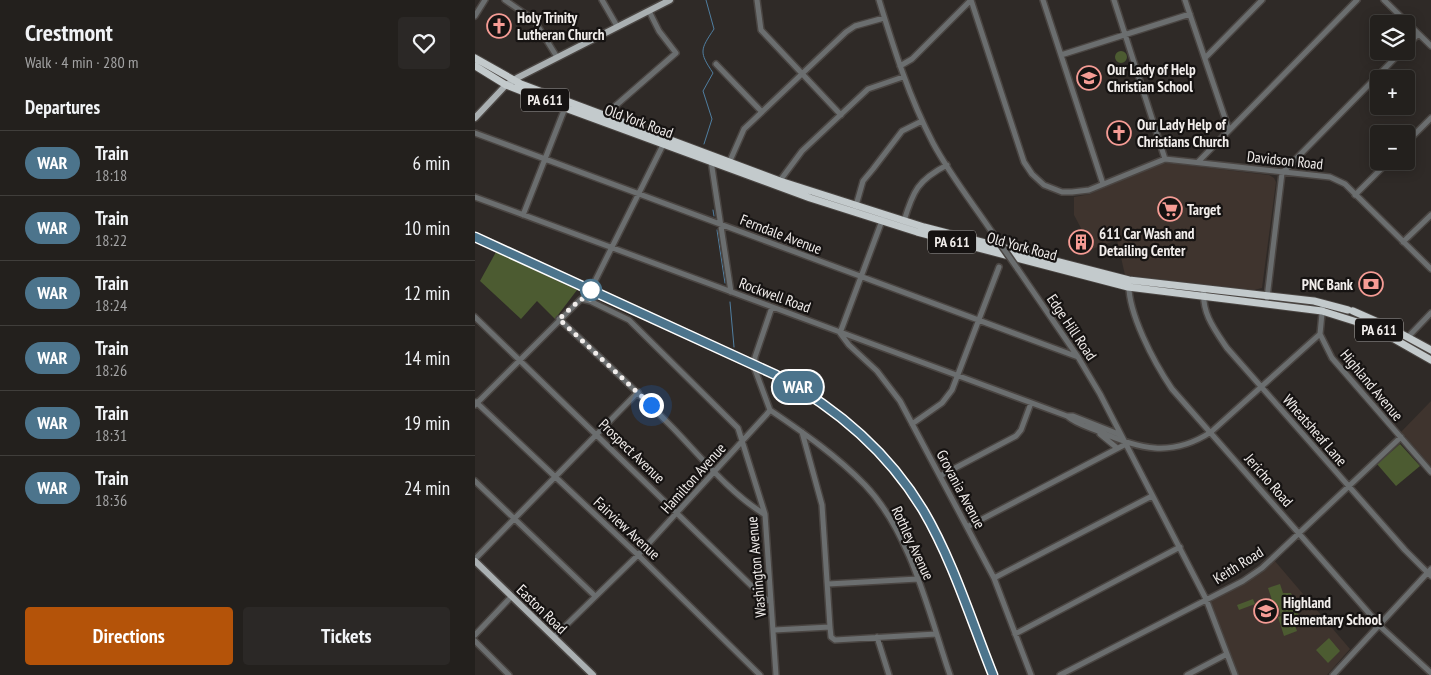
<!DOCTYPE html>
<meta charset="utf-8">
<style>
:root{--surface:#23201d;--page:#2b2826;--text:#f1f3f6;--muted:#a3a3a4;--line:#403e3b;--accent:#b45309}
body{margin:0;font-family:"PT Sans Narrow",sans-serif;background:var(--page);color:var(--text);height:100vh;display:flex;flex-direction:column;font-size:19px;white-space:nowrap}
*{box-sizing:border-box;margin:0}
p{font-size:16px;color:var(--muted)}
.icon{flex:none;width:28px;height:28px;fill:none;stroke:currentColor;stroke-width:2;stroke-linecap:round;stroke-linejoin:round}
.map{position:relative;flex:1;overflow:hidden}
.details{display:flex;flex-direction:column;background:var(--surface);width:475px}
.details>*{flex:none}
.badge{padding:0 10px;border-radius:16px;font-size:18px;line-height:32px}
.controls{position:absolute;left:895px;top:15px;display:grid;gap:10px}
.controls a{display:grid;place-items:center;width:45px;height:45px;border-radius:5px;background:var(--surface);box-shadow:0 2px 12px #0003,0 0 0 1px var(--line);font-size:25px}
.you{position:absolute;width:25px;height:25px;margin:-12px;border:4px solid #fff;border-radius:50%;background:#1a73e8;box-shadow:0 0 0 8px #1a73e833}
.map>.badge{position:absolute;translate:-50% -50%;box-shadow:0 0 0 2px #fff}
h2{padding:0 25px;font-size:19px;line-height:45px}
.round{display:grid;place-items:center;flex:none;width:52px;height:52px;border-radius:5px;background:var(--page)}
.head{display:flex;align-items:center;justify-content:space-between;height:85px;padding:0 25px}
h1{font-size:24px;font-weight:700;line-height:38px}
.action{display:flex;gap:10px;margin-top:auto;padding:10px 25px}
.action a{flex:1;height:58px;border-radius:5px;background:var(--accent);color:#fff;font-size:20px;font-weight:700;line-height:58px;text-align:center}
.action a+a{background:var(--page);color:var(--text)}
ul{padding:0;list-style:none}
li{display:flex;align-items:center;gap:15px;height:65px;padding:0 25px;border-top:1px solid var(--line)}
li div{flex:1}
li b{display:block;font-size:19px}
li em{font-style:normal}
li .badge{min-width:55px;font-weight:700;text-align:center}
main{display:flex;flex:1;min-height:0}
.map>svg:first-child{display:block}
.built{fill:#3f342e}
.green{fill:#4c5b31}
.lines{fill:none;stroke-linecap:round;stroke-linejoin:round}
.stream{stroke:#507ea0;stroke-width:1}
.minor-casing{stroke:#4a4542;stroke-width:8}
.major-casing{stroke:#4a4542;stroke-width:9}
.highway-casing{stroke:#4a4542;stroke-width:9}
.minor{stroke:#6b6e6f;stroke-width:5}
.major{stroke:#aab0b2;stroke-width:6}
.highway{stroke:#c3cacc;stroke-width:7}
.rail{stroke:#d4cfcd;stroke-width:1;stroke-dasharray:2.5 5;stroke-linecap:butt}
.minor-bridge-casing{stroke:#4a4542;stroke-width:8;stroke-linecap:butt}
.minor-bridge{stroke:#6b6e6f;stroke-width:5}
.line-casing{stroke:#fff;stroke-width:11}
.line{stroke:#4c748c;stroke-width:8}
.walk{stroke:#f1edeb;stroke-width:5;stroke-dasharray:0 9}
.stop-dot{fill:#fff;stroke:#4c748c;stroke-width:2.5}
.labels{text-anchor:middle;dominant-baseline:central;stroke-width:4.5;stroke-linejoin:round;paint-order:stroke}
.shield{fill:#161312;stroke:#afacaa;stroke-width:1}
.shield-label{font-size:14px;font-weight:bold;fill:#f1edeb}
.poi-label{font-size:15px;font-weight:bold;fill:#f1edeb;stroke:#161312;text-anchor:start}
.street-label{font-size:15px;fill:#f1edeb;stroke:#161312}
</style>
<main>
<section class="details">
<div class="head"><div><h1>Crestmont</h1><p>Walk · 4 min · 280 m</p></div><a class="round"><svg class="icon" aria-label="heart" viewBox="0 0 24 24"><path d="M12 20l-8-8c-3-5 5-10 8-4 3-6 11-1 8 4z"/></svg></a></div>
<h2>Departures</h2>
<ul>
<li><span class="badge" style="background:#4c748c;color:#fff">WAR</span><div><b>Train</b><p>18:18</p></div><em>6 min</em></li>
<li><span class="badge" style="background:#4c748c;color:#fff">WAR</span><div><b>Train</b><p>18:22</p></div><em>10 min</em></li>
<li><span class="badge" style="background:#4c748c;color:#fff">WAR</span><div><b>Train</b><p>18:24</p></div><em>12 min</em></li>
<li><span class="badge" style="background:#4c748c;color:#fff">WAR</span><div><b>Train</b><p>18:26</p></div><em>14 min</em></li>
<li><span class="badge" style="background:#4c748c;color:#fff">WAR</span><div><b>Train</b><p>18:31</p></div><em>19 min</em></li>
<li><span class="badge" style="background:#4c748c;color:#fff">WAR</span><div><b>Train</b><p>18:36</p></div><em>24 min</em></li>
</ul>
<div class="action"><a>Directions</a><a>Tickets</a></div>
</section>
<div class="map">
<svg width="956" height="675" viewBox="0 0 956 675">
<rect width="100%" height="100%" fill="#2f2a27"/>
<path class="built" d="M684 164 693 163 794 175 799 178 801 182 787 288 779 290 650 275 642 240 617 249 599 215V197L615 194Z
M956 401V466L926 432Z
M799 560 875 649 852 675H763L735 600 783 573Z"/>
<path class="green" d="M640 57a6 6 0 1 1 12 0a6 6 0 1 1-12 0Z
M21 252 102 290 80 319 62 301 46 319 5 281Z
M925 444 945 466 921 486 902 464Z
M805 584 808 593H816L824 617 819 623 822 631 809 636 803 617 806 616 803 605 799 606 793 588Z
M778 599 780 604 764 610 762 605Z
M854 638 865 651 853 663 841 650Z"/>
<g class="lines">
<path class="stream" d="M229 144 237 119 228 91 238 73C224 52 225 50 239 29L231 0
M238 210 239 216
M242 230 250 283
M255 302 259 347"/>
<g class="minor-casing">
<path id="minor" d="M30 0 59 20 82 57
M127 0 142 26
M282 0 286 30 366 115
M404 0C419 49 434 97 458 143 475 175 499 205 519 235
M568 0 628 184
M639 0 690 159
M710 0 754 130
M909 0 956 46
M0 16 10 0
M931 47 943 34
M586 55 715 14
M730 58 787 0
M241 64 287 112
M425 66 437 59 496 0 549 162 557 174 569 185 587 192H597L614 190 690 159 855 177 870 184 956 269
M131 119 139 107 201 53 184 31 174 11
M0 133 603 357
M931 143 956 118
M236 161 256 292
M723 162 882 0
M254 163 269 129 371 32 380 26 409 18
M304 182 327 151 393 89 428 77
M880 195 914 161
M0 197 592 416C601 424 613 427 623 431 664 449 696 458 736 432L845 334
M380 209 388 181 398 169 427 131 447 121
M48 215 90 108
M408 218 365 333 374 345 402 371 425 401 519 578 556 675
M429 221C438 191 443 180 472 165
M928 242 956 215
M542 268 603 357 625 394 731 599 760 675
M121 279 189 143
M654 280C651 311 680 364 697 389L907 628 956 673
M729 288C726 312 739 329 752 348L930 550 956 576
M792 298 807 173 927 51
M848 303 845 334 857 358 956 472
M0 317 289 598 296 602
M84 319C123 355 161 390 198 428 226 457 255 493 289 514
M933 337 956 313
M1 402 163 555 285 675
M0 405 106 299 115 301 154 320 263 428 290 514 301 675
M295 410C329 433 362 456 390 485 436 533 454 614 475 675
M593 416H598L646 435
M437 424 467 403 477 390 524 267
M327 432 347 505 355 627
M625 434 642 448
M465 476 541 436 546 430 556 403
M0 481 120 596
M492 527 651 444
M0 559 163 392
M519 578 677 496
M353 584 443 579
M299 630 355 627 356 637 360 640 461 634
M540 634 705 547
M0 635 36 597
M79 637 163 555 292 414 295 410 279 367 280 357 297 307
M402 637 414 675
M0 641 34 675
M585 675 768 581 787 568 926 437
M712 675 752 654
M858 675 956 569"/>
</g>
<g class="major-casing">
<path id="major" d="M0 118 31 85 42 78 195 0
M0 561 118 675"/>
</g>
<g class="highway-casing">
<path id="highway" d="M0 58 46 84 305 181 449 227 654 280 839 301 873 310
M0 66 31 85 90 108 335 198 442 232 653 287 847 311 898 327 956 360
M878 311 912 326 956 350"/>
</g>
<use href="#minor" class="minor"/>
<use href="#major" class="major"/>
<use href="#highway" class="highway"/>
<path class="rail" d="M0 237 301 375C360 408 413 452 448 510 478 561 496 620 518 675"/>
<g class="minor-bridge-casing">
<path id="minor-bridge" d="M519 235 542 268"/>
</g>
<use href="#minor-bridge" class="minor-bridge"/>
</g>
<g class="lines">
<g class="line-casing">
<path id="line" d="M0 237 301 375C360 407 413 452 448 510 478 561 496 620 518 675"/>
</g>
<use href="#line" class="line"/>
<path class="walk" d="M116 290 115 300 106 299 84 319 176 405"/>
</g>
<defs>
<g id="church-ring" transform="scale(1.25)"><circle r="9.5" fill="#161312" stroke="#f59c95" stroke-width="1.5"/><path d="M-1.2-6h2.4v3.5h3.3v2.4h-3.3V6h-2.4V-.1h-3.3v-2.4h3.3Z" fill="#f59c95"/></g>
<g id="school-ring" transform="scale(1.25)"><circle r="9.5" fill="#161312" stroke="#f59c95" stroke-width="1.5"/><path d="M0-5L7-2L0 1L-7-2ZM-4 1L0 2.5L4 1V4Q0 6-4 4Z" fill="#f59c95"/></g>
<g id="supermarket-ring" transform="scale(1.25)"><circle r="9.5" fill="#161312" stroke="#f59c95" stroke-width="1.5"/><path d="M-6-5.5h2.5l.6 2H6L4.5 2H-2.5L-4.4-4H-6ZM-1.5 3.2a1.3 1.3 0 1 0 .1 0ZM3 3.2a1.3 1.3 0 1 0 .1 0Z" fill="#f59c95"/></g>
<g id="building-ring" transform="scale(1.25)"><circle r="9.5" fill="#161312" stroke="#f59c95" stroke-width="1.5"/><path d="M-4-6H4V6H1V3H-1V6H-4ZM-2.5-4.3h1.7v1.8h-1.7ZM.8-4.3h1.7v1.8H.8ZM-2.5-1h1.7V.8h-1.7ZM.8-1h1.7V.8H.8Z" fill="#f59c95"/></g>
<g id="bank-ring" transform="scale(1.25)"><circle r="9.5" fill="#161312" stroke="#f59c95" stroke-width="1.5"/><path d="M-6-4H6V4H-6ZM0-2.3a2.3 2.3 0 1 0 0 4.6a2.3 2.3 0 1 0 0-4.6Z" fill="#f59c95"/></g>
</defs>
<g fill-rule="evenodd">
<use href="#church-ring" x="24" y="26"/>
<use href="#school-ring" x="614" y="78"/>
<use href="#church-ring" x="644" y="133"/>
<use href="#supermarket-ring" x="695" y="209"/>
<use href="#building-ring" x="606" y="242"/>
<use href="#bank-ring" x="896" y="284"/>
<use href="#school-ring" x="791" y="611"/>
</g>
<circle class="stop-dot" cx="116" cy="290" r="10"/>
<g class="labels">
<g class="shield">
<rect x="46" y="88.5" width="48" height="23" rx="4"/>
<rect x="453" y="230.5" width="48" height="23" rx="4"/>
<rect x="880" y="318.5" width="48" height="23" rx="4"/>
</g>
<g class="shield-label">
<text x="70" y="100">PA 611</text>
<text x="477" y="242">PA 611</text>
<text x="904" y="330">PA 611</text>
</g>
<g class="poi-label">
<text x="42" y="17">Holy Trinity<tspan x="42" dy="17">Lutheran Church</tspan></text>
<text x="632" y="69">Our Lady of Help<tspan x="632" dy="17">Christian School</tspan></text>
<text x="662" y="124">Our Lady Help of<tspan x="662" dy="17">Christians Church</tspan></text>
<text x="712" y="209">Target</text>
<text x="624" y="233">611 Car Wash and<tspan x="624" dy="17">Detailing Center</tspan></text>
<text x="878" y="284" text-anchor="end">PNC Bank</text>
<text x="808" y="602">Highland<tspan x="808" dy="17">Elementary School</tspan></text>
</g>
<g class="street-label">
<text transform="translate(164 121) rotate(20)">Old York Road</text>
<text transform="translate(810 160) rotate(6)">Davidson Road</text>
<text transform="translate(306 234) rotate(21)">Ferndale Avenue</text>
<text transform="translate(547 246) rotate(15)">Old York Road</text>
<text transform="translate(300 295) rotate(20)">Rockwell Road</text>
<text transform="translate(597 327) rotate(56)">Edge Hill Road</text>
<text transform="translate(897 385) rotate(50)">Highland Avenue</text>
<text transform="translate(840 430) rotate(49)">Wheatsheaf Lane</text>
<text transform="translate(157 451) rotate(44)">Prospect Avenue</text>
<text transform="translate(218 478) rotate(-48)">Hamilton Avenue</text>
<text transform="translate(794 480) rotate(49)">Jericho Road</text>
<text transform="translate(486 489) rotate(62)">Grovania Avenue</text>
<text transform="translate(152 528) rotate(43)">Fairview Avenue</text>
<text transform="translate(438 543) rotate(65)">Rothley Avenue</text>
<text transform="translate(763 565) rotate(-32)">Keith Road</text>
<text transform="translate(281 567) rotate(-95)">Washington Avenue</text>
<text transform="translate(67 609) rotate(44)">Easton Road</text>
</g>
</g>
</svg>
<div class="controls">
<a><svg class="icon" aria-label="layers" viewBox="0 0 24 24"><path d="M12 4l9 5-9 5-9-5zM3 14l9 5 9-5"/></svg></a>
<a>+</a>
<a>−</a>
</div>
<div class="you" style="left:176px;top:405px"></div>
<b class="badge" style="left:323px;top:387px;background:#4c748c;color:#fff">WAR</b>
</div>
</main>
